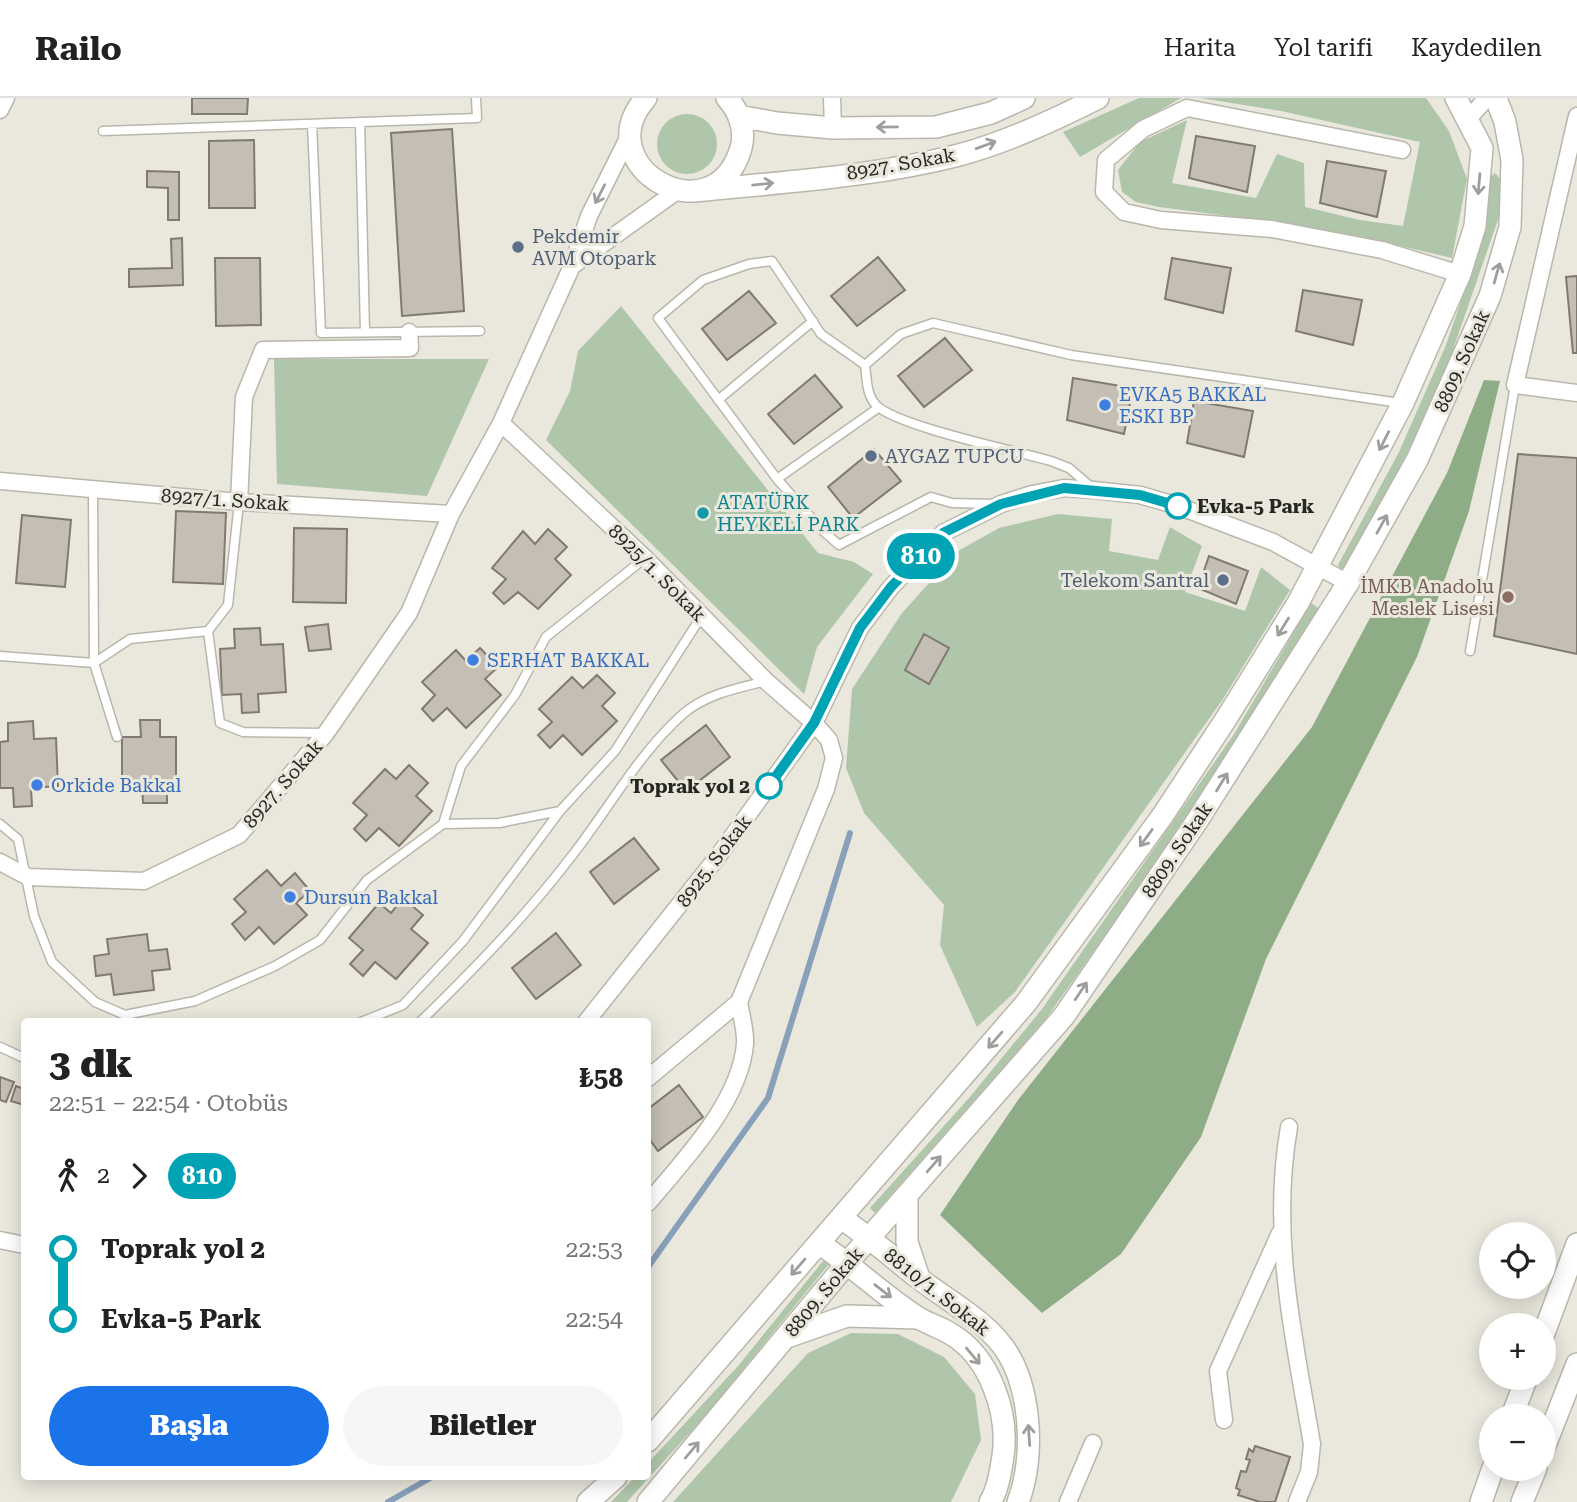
<!DOCTYPE html>
<html lang="tr">
<meta charset="utf-8">
<style>
:root{--surface:#fff;--page:#f6f6f6;--text:#222;--muted:#767676;--line:#e0e0e0;--accent:#1a73e8}
body{margin:0;font-family:"Roboto Serif",serif;background:var(--page);color:var(--text);height:100vh;display:flex;flex-direction:column;font-size:26px;white-space:nowrap}
*{box-sizing:border-box;margin:0}
p{font-size:23px;color:var(--muted)}
.icon{flex:none;width:38px;height:38px;fill:none;stroke:currentColor;stroke-width:2;stroke-linecap:round;stroke-linejoin:round}
.map{position:relative;flex:1;overflow:hidden}
.details{position:absolute;left:21px;top:920px;width:630px;height:462px;display:flex;flex-direction:column;background:var(--surface);border-radius:7px;box-shadow:0 4px 18px #0003}
.details>*{flex:none}
.badge{padding:0 14px;border-radius:23px;font-size:24px;line-height:46px}
.controls{position:absolute;left:1479px;top:1124px;display:grid;gap:14px}
.controls a{display:grid;place-items:center;width:77px;height:77px;border-radius:50%;background:var(--surface);box-shadow:0 4px 18px #0003;font-size:35px}
.map>.badge{position:absolute;translate:-50% -50%;box-shadow:0 0 0 4px #fff}
.legs{display:flex;align-items:center;gap:10px;height:77px;padding:0 28px;font-size:23px}
.legs p{margin-inline-start:auto}
.headline{display:flex;align-items:center;justify-content:space-between;height:119px;padding:0 28px}
h1{font-size:38px;font-weight:800;line-height:52px}
.primary-button{display:flex;gap:14px;margin-top:auto;padding:14px 28px}
.primary-button a{flex:1;height:80px;border-radius:42px;background:var(--accent);color:#fff;font-size:28px;font-weight:800;line-height:80px;text-align:center}
.primary-button a+a{background:var(--page);color:var(--text)}
ul{padding:0 28px;list-style:none}
li{display:flex;align-items:center;gap:24px;height:70px;font-size:26px}
li i{display:grid;place-items:center;width:10px;height:100%;margin:0 9px;background:currentColor}
li i::after{content:'';width:18px;height:18px;margin:-9px;border:5px solid;border-radius:50%;background:var(--surface)}
li p{margin-inline-start:auto}
li:first-child i{background:linear-gradient(#0000 50%,currentColor 0)}
li:last-child i{background:linear-gradient(currentColor 50%,#0000 0)}
header{display:flex;align-items:center;gap:42px;box-sizing:border-box;height:98px;padding:0 35px;background:var(--surface);border-bottom:2px solid var(--line)}
header strong{font-size:33px}
nav{display:flex;gap:38px;margin-inline-start:auto;font-size:24px}
.map>svg:first-child{display:block}
.green{fill:#afc6aa}
.forest{fill:#8ead87}
.lines{fill:none;stroke-linecap:round;stroke-linejoin:round}
.stream{stroke:#88a0b9;stroke-width:6}
.building{fill:#c4beb4;stroke:#807a71;stroke-width:2}
.service-casing{stroke:#b9b7ac;stroke-width:11}
.minor-casing{stroke:#b9b7ac;stroke-width:19}
.tertiary-casing{stroke:#b9b7ac;stroke-width:24}
.service{stroke:#fff;stroke-width:8}
.minor{stroke:#fff;stroke-width:16}
.tertiary{stroke:#fff;stroke-width:21}
.oneway{stroke:#9e9e9c}
.line-1-casing{stroke:#fff;stroke-width:16}
.line-1{stroke:#00a3b4;stroke-width:10}
.service-dot{fill:#5c6f8a;stroke:#eae8dd;stroke-width:2.5}
.shop-dot{fill:#3f7fe0;stroke:#eae8dd;stroke-width:2.5}
.stop-1-dot{fill:#fff;stroke:#00a3b4;stroke-width:3.5}
.culture-dot{fill:#0f9aa8;stroke:#eae8dd;stroke-width:2.5}
.education-dot{fill:#8d6e63;stroke:#eae8dd;stroke-width:2.5}
.labels{text-anchor:middle;dominant-baseline:central;stroke-width:6;stroke-linejoin:round;paint-order:stroke}
.street-label{font-size:19px;fill:#272722;stroke:#eae8dd}
.service-label{font-size:19px;fill:#4e5e75;stroke:#eae8dd;text-anchor:start}
.shop-label{font-size:19px;fill:#366cbe;stroke:#eae8dd;text-anchor:start}
.culture-label{font-size:19px;fill:#0d838f;stroke:#eae8dd;text-anchor:start}
.stop-label{font-size:19px;font-weight:bold;fill:#272722;stroke:#eae8dd;text-anchor:start}
.education-label{font-size:19px;fill:#785e54;stroke:#eae8dd;text-anchor:end}
</style>
<header>
<strong>Railo</strong>
<nav><a>Harita</a><a>Yol tarifi</a><a>Kaydedilen</a></nav>
</header>
<div class="map">
<svg width="1577" height="1404" viewBox="0 0 1577 1404">
<rect width="100%" height="100%" fill="#eae8dd"/>
<path class="green" d="M1139 0H1181L1080 59 1063 34Z
M1200 0H1426L1449 33 1467 81 1452 160 1358 138 1282 125 1159 109 1136 104 1122 94 1118 72 1140 44 1187 22 1172 85 1256 100 1277 56 1304 65 1305 109 1360 122 1403 128 1420 44 1281 13Z
M657 46a30 30 0 1 1 60 0a30 30 0 1 1-60 0Z
M1495 75 1501 82 1499 119 1440 289 1386 397 1344 470 1340 471 1338 467 1399 354 1446 247 1487 127 1489 80Z
M621 208 818 455 854 464 873 476 817 549 804 596 546 342 570 293 578 253Z
M274 261H489L427 398 277 386Z
M1058 416 1112 421 1109 453 1158 462 1170 429 1202 448 1185 494 1245 513 1261 469 1290 492 1223 601 1015 894 977 929 940 847 944 807 864 715 846 670 852 591 902 515 958 453 999 430Z
M1311 505 1320 511 1176 738 1045 922 875 1115 870 1110 969 1000 1042 911 1234 636Z
M823 1163 829 1166 704 1319 627 1404H611L635 1379H648V1365L738 1268Z
M851 1235 898 1236 944 1259 975 1296 981 1342 951 1404H673L808 1255Z"/>
<path class="forest" d="M1484 282 1500 283 1469 413 1417 559 1266 861 1201 1039 1121 1156 1042 1215 940 1117 1018 1002 1312 629 1447 375Z"/>
<g class="lines">
<path class="stream" d="M648 1169 768 1000 850 735
M388 1404 432 1379"/>
</g>
<path class="building" d="M192 0H248L247 16H192Z
M452 31 464 213 402 218 391 35Z
M1196 38 1255 48 1247 94 1189 80Z
M254 42 255 110H209V43Z
M1327 63 1386 73 1377 119 1320 105Z
M147 73 179 74V122H168V90L147 89Z
M182 140 183 187 129 189V171L172 170 171 141Z
M878 159 905 192 857 228 831 198Z
M215 160H260L261 227 216 228Z
M1172 160 1231 170 1223 215 1165 201Z
M1577 178V255H1573L1566 179Z
M1303 192 1362 202 1353 247 1296 233Z
M749 193 776 225 727 262 702 231Z
M945 240 972 272 924 309 898 278Z
M815 277 842 309 794 346 768 316Z
M1073 280 1133 290 1124 336 1067 322Z
M1194 303 1253 313 1244 359 1187 345Z
M874 351 901 383 853 420 828 389Z
M1518 356 1577 360V556L1494 538Z
M176 413 226 415 223 486 173 484Z
M22 417 71 422 65 489 16 485Z
M294 430 347 431 346 505 293 504Z
M548 431 567 449 555 461 571 477 538 511 518 494 504 506 493 495 506 481 492 470 523 433 535 446Z
M1209 458 1248 473 1236 506 1198 490Z
M328 526 331 551 309 553 305 529Z
M260 530 261 547 283 546 286 594 258 596 259 614 242 615 241 596 222 597 220 551 235 550 234 531Z
M924 536 949 550 929 586 905 572Z
M480 550 498 569 485 581 501 597 466 630 447 610 433 623 422 611 435 597 422 584 456 552 466 563Z
M597 577 615 595 602 608 617 623 582 657 563 637 550 650 538 637 552 624 539 611 572 579 583 590Z
M140 622H160V639H176V684H167V705H143L142 684H122V639H141Z
M33 623 34 641 56 640 58 688 31 690 32 708 14 709 13 690H0V644L8 643V625Z
M706 627 730 659 686 693 661 662Z
M409 667 428 685 416 698 432 713 399 748 379 730 366 743 354 731 367 717 353 705 385 671 396 681Z
M634 740 659 771 614 806 590 774Z
M267 772 281 788 295 775 310 793 296 805 307 817 274 846 259 829 245 842 232 826 246 814 234 801Z
M403 800 423 817 411 831 428 845 396 881 375 864 363 878 350 866 363 852 349 840 379 805 391 815Z
M556 835 581 867 536 901 512 870Z
M147 836 149 853 167 851 170 871 152 873 154 892 114 897 111 876 96 878 94 858 109 856 107 841Z
M0 979 14 984 6 1004 0 1002Z
M679 987 703 1019 658 1053 648 1039V1011Z
M16 988 24 991V1007L11 1003Z
M1255 1348 1290 1359 1275 1404H1260L1238 1397 1240 1392 1236 1390 1241 1373 1246 1374 1250 1362 1246 1361 1249 1351 1253 1354Z"/>
<g class="lines">
<g class="service-casing">
<path id="service" d="M360 24 365 234
M312 26 321 235 480 233
M103 33 477 20 476 0
M865 267 901 236 933 225 1071 257 1400 305
M718 302 813 223
M777 381 878 310
M93 392 94 565 130 541 208 533 228 507 239 404
M994 406 952 405 931 399 839 447 822 432 777 381 658 220 703 182 749 166 772 163 821 236 865 267C867 281 866 296 876 307 896 328 1016 353 1051 363L1069 370 1090 388
M208 533 220 625 243 634 326 635
M1470 553 1515 287
M0 558 94 565 117 639
M0 726 18 741 34 818 52 864 95 904 125 917 195 903 275 868 320 842 367 782 443 726 499 725 560 713 615 653 701 519
M443 726 461 668 515 597 546 539 645 460
M361 924 403 907 463 843 560 713
M420 924C474 871 525 819 571 759 608 712 638 656 683 616 706 596 738 590 766 583
M0 949 24 960"/>
</g>
<g class="minor-casing">
<path id="minor" d="M832 0 833 30
M0 12 6 0
M1577 18 1515 287 1577 295
M1468 21 1487 0
M1402 52 1187 10 1143 31 1106 62 1104 94 1124 114 1161 122 1272 131 1382 152 1460 176
M572 168 677 93
M501 325 645 460 766 583 814 625 829 642 834 660 826 691 739 904 648 980
M0 383 239 404 451 416
M239 404 244 299 263 252 410 250 409 234
M0 764 28 779 144 783 239 737 326 635 409 515 451 416 501 325 572 168 589 118 630 36
M586 924 719 757 814 625 860 530 891 489 943 435 1001 406 1032 396 1064 390 1094 392 1140 397 1178 408 1273 444 1348 485
M1289 1029C1270 1138 1294 1239 1312 1346L1309 1374 1297 1404
M648 1105C684 1062 740 1004 745 946 746 933 741 917 739 904
M0 1142 24 1147
M1224 1322 1218 1273 1280 1135
M1068 1404 1093 1345"/>
</g>
<g class="tertiary-casing">
<path id="tertiary" d="M646 0C585 68 714 142 741 50 746 32 739 13 727 0
M739 18 777 25 833 30 936 29 991 15 1024 0
M695 93C783 84 873 79 959 57 1007 44 1054 22 1098 0
M907 1097V1144L919 1180
M841 1120C868 1138 892 1159 917 1179 944 1200 974 1216 997 1241 1032 1280 1036 1358 1018 1404
M819 1145C853 1168 883 1197 917 1219 928 1226 940 1229 951 1236 990 1259 1009 1315 1003 1358 1001 1372 998 1392 990 1404
M1544 1235 1577 1146
M787 1239 847 1218 918 1220
M1512 1318 1527 1279
M648 1343 1026 905 1163 717 1226 621 1298 505 1403 305 1460 176 1475 128 1482 50 1456 0
M1544 1350 1577 1266
M588 1404 616 1379
M648 1404 848 1164 1064 918 1197 723 1348 485 1417 362 1490 198 1510 129 1512 62 1505 24 1496 0
M1481 1404 1493 1370
M1522 1404 1536 1370"/>
</g>
<use href="#service" class="service"/>
<use href="#minor" class="minor"/>
<use href="#tertiary" class="tertiary"/>
</g>
<defs><path id="oneway-shaft" d="M-6 0H5M1.5-3L5.5 0L1.5 3" fill="none" stroke-width="1.6" stroke-linecap="round" stroke-linejoin="round" transform="scale(1.75)"/></defs>
<g class="oneway">
<use href="#oneway-shaft" transform="translate(887 29) rotate(179)"/>
<use href="#oneway-shaft" transform="translate(986 47) rotate(-20)"/>
<use href="#oneway-shaft" transform="translate(763 86) rotate(-6)"/>
<use href="#oneway-shaft" transform="translate(1479 86) rotate(95)"/>
<use href="#oneway-shaft" transform="translate(600 96) rotate(117)"/>
<use href="#oneway-shaft" transform="translate(1497 175) rotate(-74)"/>
<use href="#oneway-shaft" transform="translate(1384 343) rotate(117)"/>
<use href="#oneway-shaft" transform="translate(1382 426) rotate(-61)"/>
<use href="#oneway-shaft" transform="translate(1283 529) rotate(122)"/>
<use href="#oneway-shaft" transform="translate(1222 684) rotate(-58)"/>
<use href="#oneway-shaft" transform="translate(1146 740) rotate(126)"/>
<use href="#oneway-shaft" transform="translate(1081 893) rotate(-56)"/>
<use href="#oneway-shaft" transform="translate(995 942) rotate(131)"/>
<use href="#oneway-shaft" transform="translate(934 1066) rotate(-49)"/>
<use href="#oneway-shaft" transform="translate(798 1169) rotate(131)"/>
<use href="#oneway-shaft" transform="translate(883 1193) rotate(38)"/>
<use href="#oneway-shaft" transform="translate(973 1258) rotate(50)"/>
<use href="#oneway-shaft" transform="translate(1029 1337) rotate(-94)"/>
<use href="#oneway-shaft" transform="translate(692 1352) rotate(-50)"/>
</g>
<g class="lines">
<g class="line-1-casing">
<path id="line-1" d="M769 688 814 625 860 530 891 489 943 435 1001 406 1064 390 1140 397 1178 408"/>
</g>
<use href="#line-1" class="line-1"/>
</g>
<g class="service-dot">
<circle cx="518" cy="149" r="7"/>
<circle cx="871" cy="358" r="7"/>
<circle cx="1223" cy="482" r="7"/>
</g>
<g class="shop-dot">
<circle cx="1105" cy="307" r="7"/>
<circle cx="473" cy="562" r="7"/>
<circle cx="37" cy="687" r="7"/>
<circle cx="290" cy="799" r="7"/>
</g>
<g class="stop-1-dot">
<circle cx="1178" cy="408" r="12"/>
<circle cx="769" cy="688" r="12"/>
</g>
<circle class="culture-dot" cx="703" cy="415" r="7"/>
<circle class="education-dot" cx="1508" cy="499" r="7"/>
<g class="labels">
<g class="street-label">
<text transform="translate(901 66) rotate(-10)">8927. Sokak</text>
<text transform="translate(1462 263) rotate(-66)">8809. Sokak</text>
<text transform="translate(225 402) rotate(4)">8927/1. Sokak</text>
<text transform="translate(657 475) rotate(45)">8925/1. Sokak</text>
<text transform="translate(283 686) rotate(-49)">8927. Sokak</text>
<text transform="translate(1177 752) rotate(-56)">8809. Sokak</text>
<text transform="translate(714 763) rotate(-53)">8925. Sokak</text>
<text transform="translate(824 1194) rotate(-50)">8809. Sokak</text>
<text transform="translate(937 1194) rotate(38)">8810/1. Sokak</text>
</g>
<g class="service-label">
<text x="532" y="138">Pekdemir<tspan x="532" dy="22">AVM Otopark</tspan></text>
<text x="885" y="358">AYGAZ TUPCU</text>
<text x="1209" y="482" text-anchor="end">Telekom Santral</text>
</g>
<g class="shop-label">
<text x="1119" y="296">EVKA5 BAKKAL<tspan x="1119" dy="22">ESKI BP</tspan></text>
<text x="487" y="562">SERHAT BAKKAL</text>
<text x="51" y="687">Orkide Bakkal</text>
<text x="304" y="799">Dursun Bakkal</text>
</g>
<g class="culture-label">
<text x="717" y="404">ATATÜRK<tspan x="717" dy="22">HEYKELİ PARK</tspan></text>
</g>
<g class="stop-label">
<text x="1197" y="408">Evka-5 Park</text>
<text x="750" y="688" text-anchor="end">Toprak yol 2</text>
</g>
<g class="education-label">
<text x="1494" y="488">İMKB Anadolu<tspan x="1494" dy="22">Meslek Lisesi</tspan></text>
</g>
</g>
</svg>
<div class="controls">
<a><svg class="icon" aria-label="locate" viewBox="0 0 24 24"><circle cx="12" cy="12" r="6"/><path d="M12 2v4M12 18v4M2 12h4M18 12h4"/></svg></a>
<a>+</a>
<a>−</a>
</div>
<b class="badge" style="left:921px;top:458px;background:#00a3b4;color:#fff">810</b>
<section class="details">
<div class="headline"><div><h1>3 dk</h1><p>22:51 – 22:54 · Otobüs</p></div><b>₺58</b></div>
<div class="legs"><svg class="icon" aria-label="walk" viewBox="0 0 24 24"><circle cx="13" cy="4" r="2"/><path d="M13 8l-2 6 4 7M11 14l-3 7M7 12l3-4h3l4 4"/></svg>2<svg class="icon" aria-label="forward" viewBox="0 0 24 24"><path d="M9 5l7 7-7 7"/></svg><b class="badge" style="background:#00a3b4;color:#fff">810</b></div>
<ul>
<li><i style="color:#00a3b4"></i><b>Toprak yol 2</b><p>22:53</p></li>
<li><i style="color:#00a3b4"></i><b>Evka-5 Park</b><p>22:54</p></li>
</ul>
<div class="primary-button"><a>Başla</a><a>Biletler</a></div>
</section>
</div>
